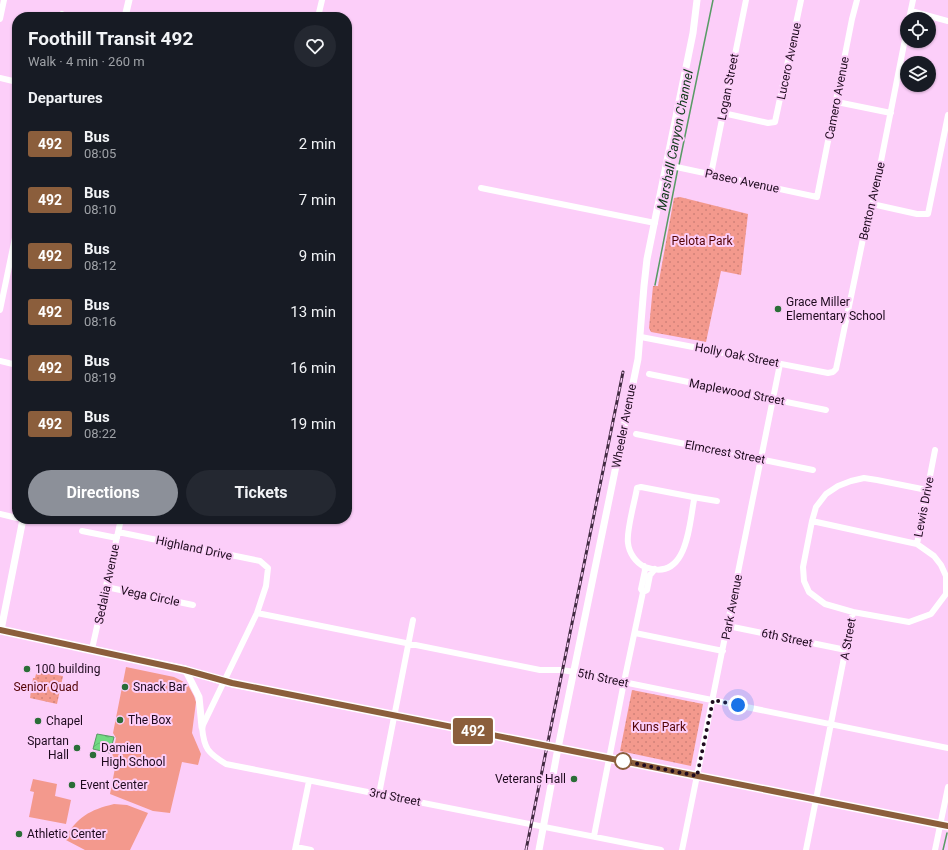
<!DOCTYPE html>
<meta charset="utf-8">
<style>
:root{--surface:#171b24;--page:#242831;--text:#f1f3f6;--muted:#9ea1a6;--accent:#8c9099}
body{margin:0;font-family:Roboto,sans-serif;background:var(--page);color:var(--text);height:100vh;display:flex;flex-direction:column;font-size:15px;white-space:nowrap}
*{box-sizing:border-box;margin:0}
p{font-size:13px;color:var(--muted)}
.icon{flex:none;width:22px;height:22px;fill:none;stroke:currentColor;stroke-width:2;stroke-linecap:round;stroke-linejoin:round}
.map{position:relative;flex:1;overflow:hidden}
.side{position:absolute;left:12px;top:12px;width:340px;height:512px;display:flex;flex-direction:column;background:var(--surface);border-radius:16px;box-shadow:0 1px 3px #0004}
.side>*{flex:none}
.badge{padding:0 8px;border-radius:3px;font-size:14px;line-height:26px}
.fabs{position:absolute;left:900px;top:12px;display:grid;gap:8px}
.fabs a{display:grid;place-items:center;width:36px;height:36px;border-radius:50%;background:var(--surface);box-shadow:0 1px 3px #0004;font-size:20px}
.you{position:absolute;width:20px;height:20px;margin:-10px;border:3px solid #fff;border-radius:50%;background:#1a73e8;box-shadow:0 0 0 6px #1a73e833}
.map>.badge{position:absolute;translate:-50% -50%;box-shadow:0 0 0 2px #fff}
h2{padding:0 16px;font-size:15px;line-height:36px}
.round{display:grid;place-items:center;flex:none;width:42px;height:42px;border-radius:21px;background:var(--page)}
.head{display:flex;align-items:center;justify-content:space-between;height:68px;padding:0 16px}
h1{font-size:19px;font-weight:700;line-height:30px}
.cta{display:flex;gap:8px;margin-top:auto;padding:8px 16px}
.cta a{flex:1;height:46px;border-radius:24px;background:var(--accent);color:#fff;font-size:16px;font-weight:700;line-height:46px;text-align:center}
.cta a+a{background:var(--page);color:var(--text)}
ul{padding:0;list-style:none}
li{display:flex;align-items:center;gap:12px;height:56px;padding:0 16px}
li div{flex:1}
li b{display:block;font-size:15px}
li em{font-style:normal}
li .badge{min-width:44px;font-weight:700;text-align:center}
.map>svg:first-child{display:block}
.park{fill:url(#park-dots)}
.garden{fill:#f3998d}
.water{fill:url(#water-waves);stroke:#589b65}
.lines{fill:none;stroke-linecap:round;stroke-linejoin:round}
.stream{stroke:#589b65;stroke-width:1.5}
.minor{stroke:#fff;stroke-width:6}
.major{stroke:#fff;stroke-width:7}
.rail-casing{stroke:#422a42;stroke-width:3}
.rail{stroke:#fccef9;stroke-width:1.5;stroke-dasharray:4.5;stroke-linecap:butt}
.line-casing{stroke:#fff;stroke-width:9}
.line{stroke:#8b5e3c;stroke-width:6}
.walk{stroke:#1e0a1e;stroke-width:4;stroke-dasharray:0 7.2}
.poi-dot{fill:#2a6d37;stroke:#fccef9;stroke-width:1.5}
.stop-dot{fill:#fff;stroke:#8b5e3c;stroke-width:2}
.labels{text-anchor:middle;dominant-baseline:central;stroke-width:4;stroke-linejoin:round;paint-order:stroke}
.street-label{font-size:12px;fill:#1e0a1e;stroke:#fccef9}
.park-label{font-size:12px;fill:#530304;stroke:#fccef9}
.poi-label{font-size:12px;fill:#1e0a1e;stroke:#fccef9;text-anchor:start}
.water-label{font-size:13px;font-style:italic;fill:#0c3616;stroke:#fccef9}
</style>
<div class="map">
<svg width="948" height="850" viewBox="0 0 948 850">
<defs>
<pattern id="park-dots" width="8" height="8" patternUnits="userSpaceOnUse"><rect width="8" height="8" fill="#f3998d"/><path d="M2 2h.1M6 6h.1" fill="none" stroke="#d08279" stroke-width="1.8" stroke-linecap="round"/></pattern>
<pattern id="water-waves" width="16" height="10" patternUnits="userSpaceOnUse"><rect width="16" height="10" fill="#71d983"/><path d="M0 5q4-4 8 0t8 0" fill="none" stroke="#61b971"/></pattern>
</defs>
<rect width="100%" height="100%" fill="#fccef9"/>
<path class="park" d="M680 197 748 214 741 275 721 271 706 342 651 332 649 328 653 286H658L674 198Z
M40 672 63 676 57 704 30 698 33 678H35L36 674Z
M632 690 703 704 691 766 620 751Z"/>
<path class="garden" d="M126 667 174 677 182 681 188 685 194 696 196 702 192 733 201 754 198 765 182 762 170 813 153 811 110 794 116 763 111 762 116 738 113 733Z
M33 779 57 784 55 796 71 800 66 824 29 817 34 792 30 791Z
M114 804 127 805 148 813 130 850H85L64 839C78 817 89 810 114 804Z"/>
<path class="water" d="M97 734 114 737 110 753 93 749Z"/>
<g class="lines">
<path class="stream" d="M679 165 713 0
M655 285 678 168
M943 850 947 833"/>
<path class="minor" d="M911 11 948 21
M62 14 67 17
M318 17 322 0
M0 19 4 0
M909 19 913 0
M0 78 17 82
M837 102 891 113
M723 113 768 123 775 122 801 0
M667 165 817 197 852 19 857 0
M711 174 746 0
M481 188 655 223
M872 204 917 214H928L948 115
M0 310 17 228
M641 337 828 373 833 372 836 369 864 234 870 217 907 29
M0 361 17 365
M649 374 826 410
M636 434 813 470
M641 487 693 497 694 500C689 526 687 583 645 567 636 563 629 553 628 543 626 531 635 501 637 488Z
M927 490 877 480 864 478 851 481 838 486 826 494 816 507 812 521 803 567 804 581 809 592 825 604 853 612 909 622 931 614 946 594V576L941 565 934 556 917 544 935 450
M693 497 717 501
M0 514 17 518
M812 521 917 544
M82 531 117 538
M118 532 260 561 268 568 266 586 257 613 202 727C204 749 208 753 226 764L661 850
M106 587 193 605
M643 592 641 589 645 570 644 566
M257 613 540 670H562L574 672 948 748
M728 626 846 650
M635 633 723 651
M92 649 121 519
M379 794 413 620
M594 836 624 682 643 592 647 590 650 575 655 569
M296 847 311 850
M295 850 309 781
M682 850 780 364
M806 850 853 612
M935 850 948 787"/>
<path class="major" d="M125 17 129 0
M0 630 185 669 223 682 948 826
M1 630 23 519
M185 669 199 697 202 727
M539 850 558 748 638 359 644 286 647 259 693 33 697 0"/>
<g class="rail-casing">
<path id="rail" d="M526 850 623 372"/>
</g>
<use href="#rail" class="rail"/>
</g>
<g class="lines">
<g class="line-casing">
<path id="line" d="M0 630 185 670 232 683 948 826"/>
</g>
<use href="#line" class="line"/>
<path class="walk" d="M623 761 697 776 713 700 738 705"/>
</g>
<g class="poi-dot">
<circle cx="778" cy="309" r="4"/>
<circle cx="27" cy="669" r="4"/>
<circle cx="125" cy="687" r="4"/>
<circle cx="120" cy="720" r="4"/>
<circle cx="38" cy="721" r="4"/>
<circle cx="77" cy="748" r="4"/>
<circle cx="93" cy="755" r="4"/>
<circle cx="574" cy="779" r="4"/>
<circle cx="72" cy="785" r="4"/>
<circle cx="19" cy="834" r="4"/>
</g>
<circle class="stop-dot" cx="623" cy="761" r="8"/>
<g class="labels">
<g class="street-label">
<text transform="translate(789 61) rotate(-78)">Lucero Avenue</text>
<text transform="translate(728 87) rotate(-79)">Logan Street</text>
<text transform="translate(837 98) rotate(-79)">Camero Avenue</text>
<text transform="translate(742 181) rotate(12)">Paseo Avenue</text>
<text transform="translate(872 201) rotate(-77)">Benton Avenue</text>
<text transform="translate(737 355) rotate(11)">Holly Oak Street</text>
<text transform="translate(737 392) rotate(11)">Maplewood Street</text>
<text transform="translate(624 426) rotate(-79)">Wheeler Avenue</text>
<text transform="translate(725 452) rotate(11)">Elmcrest Street</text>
<text transform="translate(924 507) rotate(-79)">Lewis Drive</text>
<text transform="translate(194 548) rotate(12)">Highland Drive</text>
<text transform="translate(107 584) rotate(-78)">Sedalia Avenue</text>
<text transform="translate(150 596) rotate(12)">Vega Circle</text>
<text transform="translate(732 607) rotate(-79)">Park Avenue</text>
<text transform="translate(787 638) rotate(12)">6th Street</text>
<text transform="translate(848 639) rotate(-80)">A Street</text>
<text transform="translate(603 678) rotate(12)">5th Street</text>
<text transform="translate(395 797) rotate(11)">3rd Street</text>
</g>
<g class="park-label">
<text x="702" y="241">Pelota Park</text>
<text x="46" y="687">Senior Quad</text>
<text x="659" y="727">Kuns Park</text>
</g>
<g class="poi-label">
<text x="786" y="302">Grace Miller<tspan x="786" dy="14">Elementary School</tspan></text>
<text x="35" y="669">100 building</text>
<text x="133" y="687">Snack Bar</text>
<text x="128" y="720">The Box</text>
<text x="46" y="721">Chapel</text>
<text x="69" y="741" text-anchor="end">Spartan<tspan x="69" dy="14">Hall</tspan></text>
<text x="101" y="748">Damien<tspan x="101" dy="14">High School</tspan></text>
<text x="566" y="779" text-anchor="end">Veterans Hall</text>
<text x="80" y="785">Event Center</text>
<text x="27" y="834">Athletic Center</text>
</g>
<g class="water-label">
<text transform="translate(675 140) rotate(-79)">Marshall Canyon Channel</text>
</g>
</g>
</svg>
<div class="fabs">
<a><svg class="icon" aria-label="locate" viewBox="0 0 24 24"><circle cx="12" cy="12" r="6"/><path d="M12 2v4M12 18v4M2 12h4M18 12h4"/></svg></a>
<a><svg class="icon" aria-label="layers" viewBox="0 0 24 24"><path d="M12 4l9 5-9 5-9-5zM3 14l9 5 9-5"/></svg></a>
</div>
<div class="you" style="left:738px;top:705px"></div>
<b class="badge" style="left:473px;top:731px;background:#8b5e3c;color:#fff">492</b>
<section class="side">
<div class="head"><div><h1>Foothill Transit 492</h1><p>Walk · 4 min · 260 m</p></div><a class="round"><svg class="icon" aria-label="heart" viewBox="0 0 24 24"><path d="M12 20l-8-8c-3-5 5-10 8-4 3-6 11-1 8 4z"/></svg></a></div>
<h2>Departures</h2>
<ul>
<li><span class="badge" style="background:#8b5e3c;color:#fff">492</span><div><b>Bus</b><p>08:05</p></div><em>2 min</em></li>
<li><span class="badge" style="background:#8b5e3c;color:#fff">492</span><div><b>Bus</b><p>08:10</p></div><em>7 min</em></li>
<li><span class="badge" style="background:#8b5e3c;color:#fff">492</span><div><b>Bus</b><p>08:12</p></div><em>9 min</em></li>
<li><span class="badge" style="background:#8b5e3c;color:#fff">492</span><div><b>Bus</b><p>08:16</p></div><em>13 min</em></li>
<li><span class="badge" style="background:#8b5e3c;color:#fff">492</span><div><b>Bus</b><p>08:19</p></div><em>16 min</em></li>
<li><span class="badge" style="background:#8b5e3c;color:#fff">492</span><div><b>Bus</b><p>08:22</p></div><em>19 min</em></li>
</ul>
<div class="cta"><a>Directions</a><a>Tickets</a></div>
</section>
</div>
